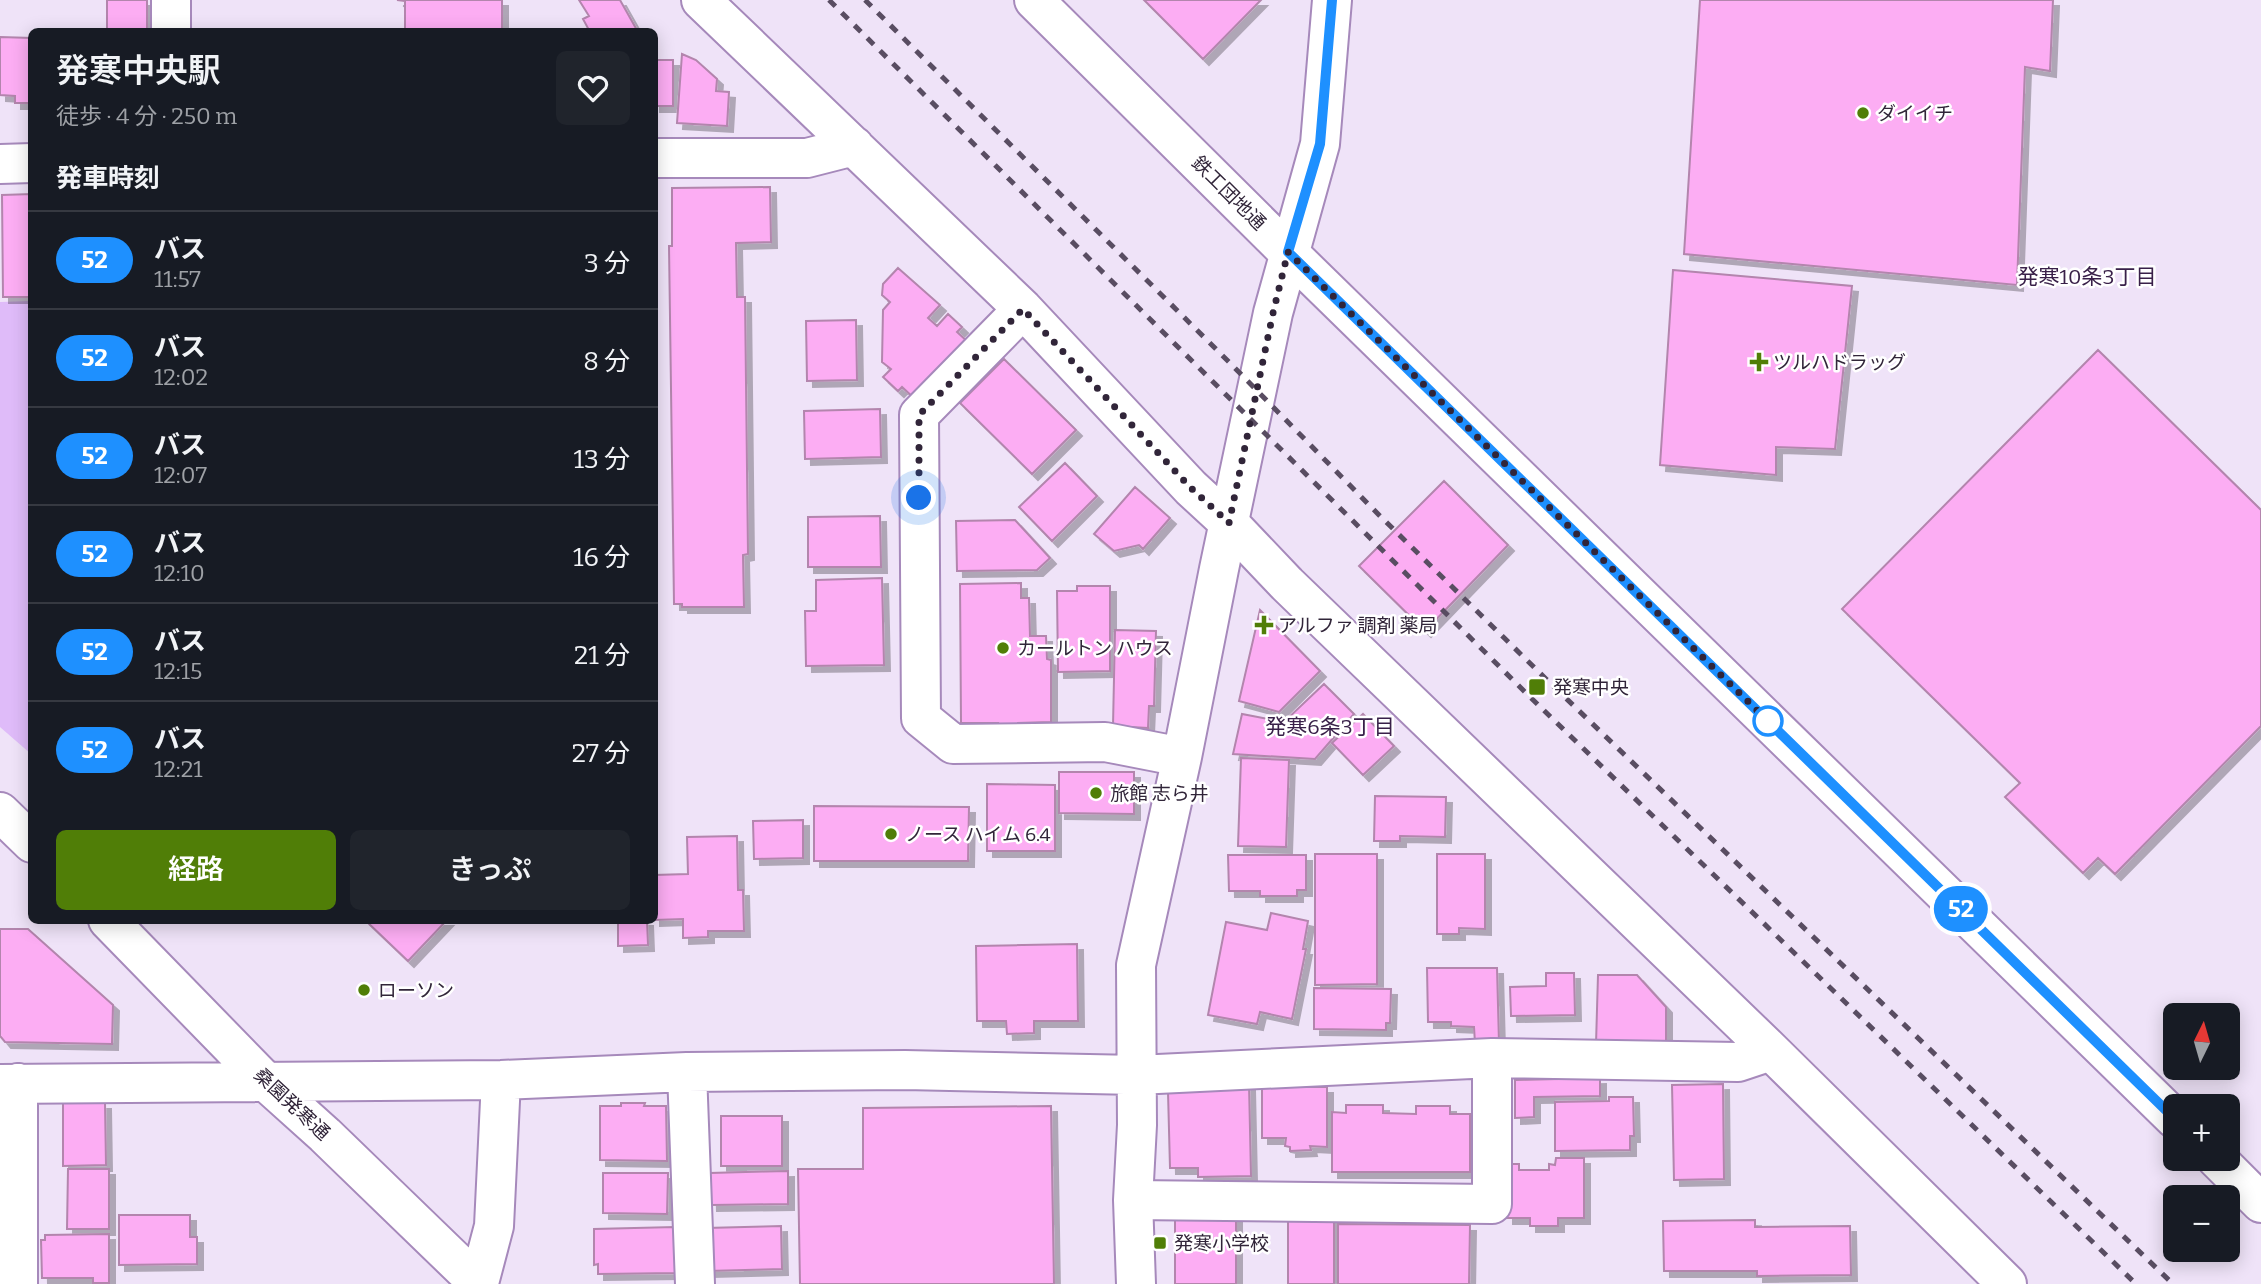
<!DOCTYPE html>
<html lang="ja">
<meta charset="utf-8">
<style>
:root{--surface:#171b24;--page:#20242c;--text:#f1f3f6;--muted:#9ea1a6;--line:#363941;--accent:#507e07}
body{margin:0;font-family:Bitter,"Noto Sans JP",serif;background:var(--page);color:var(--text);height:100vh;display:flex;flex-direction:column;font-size:26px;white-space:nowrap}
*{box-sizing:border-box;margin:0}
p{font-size:23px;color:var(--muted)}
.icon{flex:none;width:38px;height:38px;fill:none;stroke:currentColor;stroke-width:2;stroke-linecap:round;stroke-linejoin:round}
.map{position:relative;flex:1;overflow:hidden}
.details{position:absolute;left:28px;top:28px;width:630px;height:896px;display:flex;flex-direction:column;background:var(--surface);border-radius:10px;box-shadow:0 4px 18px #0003}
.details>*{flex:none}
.badge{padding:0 14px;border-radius:23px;font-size:24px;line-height:46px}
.needle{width:46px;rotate:5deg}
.buttons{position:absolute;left:2163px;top:1003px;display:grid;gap:14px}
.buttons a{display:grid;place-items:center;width:77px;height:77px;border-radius:10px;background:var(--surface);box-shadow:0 4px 18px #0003;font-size:35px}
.you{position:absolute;width:35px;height:35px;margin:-18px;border:5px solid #fff;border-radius:50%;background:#1a73e8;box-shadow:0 0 0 10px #1a73e833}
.map>.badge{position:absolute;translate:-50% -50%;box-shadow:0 0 0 4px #fff}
h2{padding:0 28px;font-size:26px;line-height:63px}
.round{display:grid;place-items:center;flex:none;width:74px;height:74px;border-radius:10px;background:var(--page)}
.head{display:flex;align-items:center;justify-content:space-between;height:119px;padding:0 28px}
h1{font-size:33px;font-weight:600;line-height:52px}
.action{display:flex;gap:14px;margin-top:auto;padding:14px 28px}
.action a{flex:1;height:80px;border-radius:10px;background:var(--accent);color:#fff;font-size:28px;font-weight:600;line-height:80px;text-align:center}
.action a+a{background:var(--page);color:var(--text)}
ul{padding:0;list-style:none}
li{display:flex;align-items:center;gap:21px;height:98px;padding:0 28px;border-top:2px solid var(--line)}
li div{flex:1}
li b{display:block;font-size:26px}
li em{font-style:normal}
li .badge{min-width:77px;font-weight:700;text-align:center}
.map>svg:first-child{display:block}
.green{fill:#dfbbf9}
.building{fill:#fcadf3;stroke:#b385ad;stroke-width:2;filter:url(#shadow)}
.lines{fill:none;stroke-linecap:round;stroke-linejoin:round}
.minor-casing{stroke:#a689bb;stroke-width:42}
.minor{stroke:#fff;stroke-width:38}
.rail{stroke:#594d62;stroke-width:5;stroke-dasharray:9 9;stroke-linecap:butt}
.line-casing{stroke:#fff;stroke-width:16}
.line{stroke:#1e90ff;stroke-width:10}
.walk{stroke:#312539;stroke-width:7;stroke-dasharray:0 12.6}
.poi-dot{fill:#507e07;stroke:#fff;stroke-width:2.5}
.stop-dot{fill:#fff;stroke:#1e90ff;stroke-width:3.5}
.labels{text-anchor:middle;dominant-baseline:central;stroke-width:5;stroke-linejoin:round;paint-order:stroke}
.poi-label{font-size:19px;fill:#312539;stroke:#fff;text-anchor:start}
.street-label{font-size:19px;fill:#312539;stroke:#fff}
.neighbourhood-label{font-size:21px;fill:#392049;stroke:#fff}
</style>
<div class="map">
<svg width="2261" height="1284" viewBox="0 0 2261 1284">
<defs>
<filter id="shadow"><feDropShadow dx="6" dy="6" stdDeviation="0" flood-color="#0004"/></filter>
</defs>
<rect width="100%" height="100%" fill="#efe3f8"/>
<path class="green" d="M31 301H32L31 754 0 727V302Z"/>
<path class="building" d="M107 0H147V30L107 29Z
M397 0H502V32H405V1Z
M579 0H620L638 32H590L583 19 589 16Z
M1144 0H1261L1203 59Z
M1700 0H2053L2050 71 2025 67 2017 285 1684 254Z
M0 37 32 38 31 103H15V96L0 95Z
M682 54 696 60 717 79 716 91 729 92 727 126 677 123Z
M654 60H673V106H654Z
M770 187 771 242 736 243 737 297H745L748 554 743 555 744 607H682V604H674L669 246H672V188Z
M32 194V297H3L2 195Z
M898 268 940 305 928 318 937 326 948 314 962 327 957 332 969 343 916 400 902 387 898 391 883 377 891 369 882 362 883 310 890 302 882 295 883 284Z
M1673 270 1852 286 1835 449 1776 447V475L1660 465Z
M856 320 857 380 807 381 806 321Z
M2098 350 2261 510V726L2115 874 2098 858 2083 873 2005 797 2020 783 1842 609Z
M1004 359 1076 430 1032 474 960 403Z
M880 409 881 457 805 459 804 411Z
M1065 463 1097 496 1052 541 1019 507Z
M1444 481 1508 545 1425 631 1359 566Z
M1135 487 1170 518 1143 549 1139 545 1114 551 1094 534Z
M880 516 881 567H808V517Z
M1015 520 1050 558 1037 570 957 571 956 521Z
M882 578 884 665 806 666 805 611H816V580Z
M1021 583V598H1029L1030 636H1046L1047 659 1051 660V722L1018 723V729H997L998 723H961L960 584Z
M1077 586H1110V671L1058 672 1057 591H1077Z
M1260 610 1320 671 1279 712 1239 701Z
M1115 630 1156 631 1154 706H1149L1148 728 1113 726Z
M1324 684 1354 714 1315 759 1233 754 1242 714 1284 722Z
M1363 714 1394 746 1363 775 1332 743Z
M1241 758 1289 760 1286 847 1238 846Z
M1059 772H1134V814L1059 813Z
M987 784 1055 785V851H987Z
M1375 796 1446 797 1445 837 1400 836V841H1374Z
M814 806 969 807 968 861H814Z
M803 820V858L754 859 753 821Z
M737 836 738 890H743L744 931H708V937L683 938V919L654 920V875L688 874 687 837Z
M1315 854H1377V984L1315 985Z
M1437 854H1485V929L1459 928V934H1437Z
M1228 855H1306V890H1297V896H1260V891H1229Z
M1271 913 1308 921 1303 949H1306L1292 1019 1260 1012 1257 1024 1208 1015 1226 922 1267 930Z
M365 920H447L408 961Z
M618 920H647L648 945 618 946Z
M0 929H28L113 1005 112 1044 5 1042 0 1036Z
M1077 944 1078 1021H1034V1033L1007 1034 1006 1021H977L976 946Z
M1427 968H1497L1499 1043H1475L1474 1027 1451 1026V1022H1428Z
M1546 973H1574L1575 1015 1511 1016 1510 987 1546 986Z
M1598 975H1637L1666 1007V1045L1596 1044Z
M1314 988 1391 989 1390 1023H1386V1030L1314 1029Z
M1600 1078V1096L1534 1097V1117L1515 1118V1080Z
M1249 1084 1251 1176 1198 1177V1168H1170L1168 1092Z
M1723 1084 1724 1179 1674 1180 1672 1085Z
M1262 1087H1327V1147L1310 1146 1311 1150 1290 1151V1147L1285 1146 1286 1138H1262Z
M1609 1097H1633L1634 1136H1630V1150L1555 1151V1102L1609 1101Z
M63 1103H105L106 1165 63 1166Z
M621 1103H645L644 1106H666L667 1161 600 1160V1106H621Z
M1346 1105H1383V1113L1416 1114V1106H1450V1114H1470V1172H1332V1112L1346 1113Z
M1051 1106 1054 1284H800L798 1169H863V1108Z
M721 1116H782V1166H721Z
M1556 1158H1584V1218H1558V1226H1530V1218H1507V1164H1519V1170H1549V1164L1555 1165Z
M68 1169H109V1229H67Z
M788 1171V1204L711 1205 710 1173Z
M603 1173H668L667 1214 603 1213Z
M1175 1212H1236V1284H1175Z
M1288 1213H1334V1284H1288Z
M119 1215H190V1237H197V1264L119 1265Z
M1755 1220V1227L1850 1226 1851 1275 1757 1276V1271H1664L1663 1221Z
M1338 1224 1470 1225 1469 1284H1338Z
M781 1226 782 1269 707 1271 706 1228Z
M675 1227 676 1273 598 1274V1264L594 1265V1229Z
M109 1234V1283H93V1278H42L41 1240H45V1235Z"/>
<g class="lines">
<g class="minor-casing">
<path id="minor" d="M701 0 1023 309 1191 488 1229 523 1287 584 1771 1051 2007 1284
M1034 0 1288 252 2175 1119
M171 32V0
M654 158H807L854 146
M0 164 32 163
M1023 309 919 415 921 718 953 744 1105 742 1182 757
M0 812 32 843
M108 920 265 1081 325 1135 479 1284
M687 1072 695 1284
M18 1083V1284
M0 1084 501 1080 687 1072 905 1070 1137 1075 1492 1058 1738 1062 1771 1051
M2216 1158 2261 1203
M1133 1200 1492 1204V1058
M479 1283 494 1226 501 1080
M1136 1284 1133 1200 1137 1125 1136 965 1182 757 1219 569 1273 313 1320 144 1332 0"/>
</g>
<use href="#minor" class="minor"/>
<path class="rail" d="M829 0 1527 694 2136 1284
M865 0 1229 362 1379 515 1546 679 2173 1284"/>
</g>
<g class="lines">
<g class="line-casing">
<path id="line" d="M1332 0 1320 144 1288 252 2175 1119"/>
</g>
<use href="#line" class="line"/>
<path class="walk" d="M919 498V415L1023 309 1191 488 1229 523 1273 313 1288 252 1768 721"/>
</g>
<g class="poi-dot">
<circle cx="1863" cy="113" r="7"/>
<path d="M1755.5 351.5h7v7h7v7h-7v7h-7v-7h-7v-7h7z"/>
<path d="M1260.5 614.5h7v7h7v7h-7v7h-7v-7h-7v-7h7z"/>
<circle cx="1003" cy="648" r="7"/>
<rect x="1528" y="678" width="18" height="18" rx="3.5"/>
<circle cx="1096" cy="793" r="7"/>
<circle cx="891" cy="834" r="7"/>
<circle cx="364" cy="990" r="7"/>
<rect x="1153" y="1236" width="14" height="14" rx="3.5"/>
</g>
<circle class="stop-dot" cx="1768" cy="721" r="14"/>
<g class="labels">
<g class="poi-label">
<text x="1877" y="113">ダイイチ</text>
<text x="1773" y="362">ツルハドラッグ</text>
<text x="1278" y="625">アルファ 調剤 薬局</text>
<text x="1017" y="648">カールトン ハウス</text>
<text x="1553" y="687">発寒中央</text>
<text x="1110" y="793">旅館 志ら井</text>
<text x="905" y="834">ノース ハイム 6.4</text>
<text x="378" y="990">ローソン</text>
<text x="1174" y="1243">発寒小学校</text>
</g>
<g class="street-label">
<text transform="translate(1229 193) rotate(45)">鉄工団地通</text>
<text transform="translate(292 1104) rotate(43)">桑園発寒通</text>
</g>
<g class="neighbourhood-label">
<text x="2087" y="277">発寒10条3丁目</text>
<text x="1330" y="727">発寒6条3丁目</text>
</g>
</g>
</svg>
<div class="buttons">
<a><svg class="needle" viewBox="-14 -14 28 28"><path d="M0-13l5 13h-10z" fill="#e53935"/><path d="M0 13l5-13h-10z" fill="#9ea1a6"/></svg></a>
<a>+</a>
<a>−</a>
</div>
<div class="you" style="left:919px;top:498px"></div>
<b class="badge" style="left:1961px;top:909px;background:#1e90ff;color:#fff">52</b>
<section class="details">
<div class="head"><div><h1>発寒中央駅</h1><p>徒歩 · 4 分 · 250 m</p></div><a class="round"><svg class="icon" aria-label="heart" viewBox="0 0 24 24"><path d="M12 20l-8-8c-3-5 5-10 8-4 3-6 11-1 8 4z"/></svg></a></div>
<h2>発車時刻</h2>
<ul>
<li><span class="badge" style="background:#1e90ff;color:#fff">52</span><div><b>バス</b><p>11:57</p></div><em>3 分</em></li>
<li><span class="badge" style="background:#1e90ff;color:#fff">52</span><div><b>バス</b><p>12:02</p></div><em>8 分</em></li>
<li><span class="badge" style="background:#1e90ff;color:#fff">52</span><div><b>バス</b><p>12:07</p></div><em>13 分</em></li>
<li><span class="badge" style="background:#1e90ff;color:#fff">52</span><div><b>バス</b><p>12:10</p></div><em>16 分</em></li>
<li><span class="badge" style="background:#1e90ff;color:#fff">52</span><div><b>バス</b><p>12:15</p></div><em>21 分</em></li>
<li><span class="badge" style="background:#1e90ff;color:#fff">52</span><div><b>バス</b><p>12:21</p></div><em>27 分</em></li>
</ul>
<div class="action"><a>経路</a><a>きっぷ</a></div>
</section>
</div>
